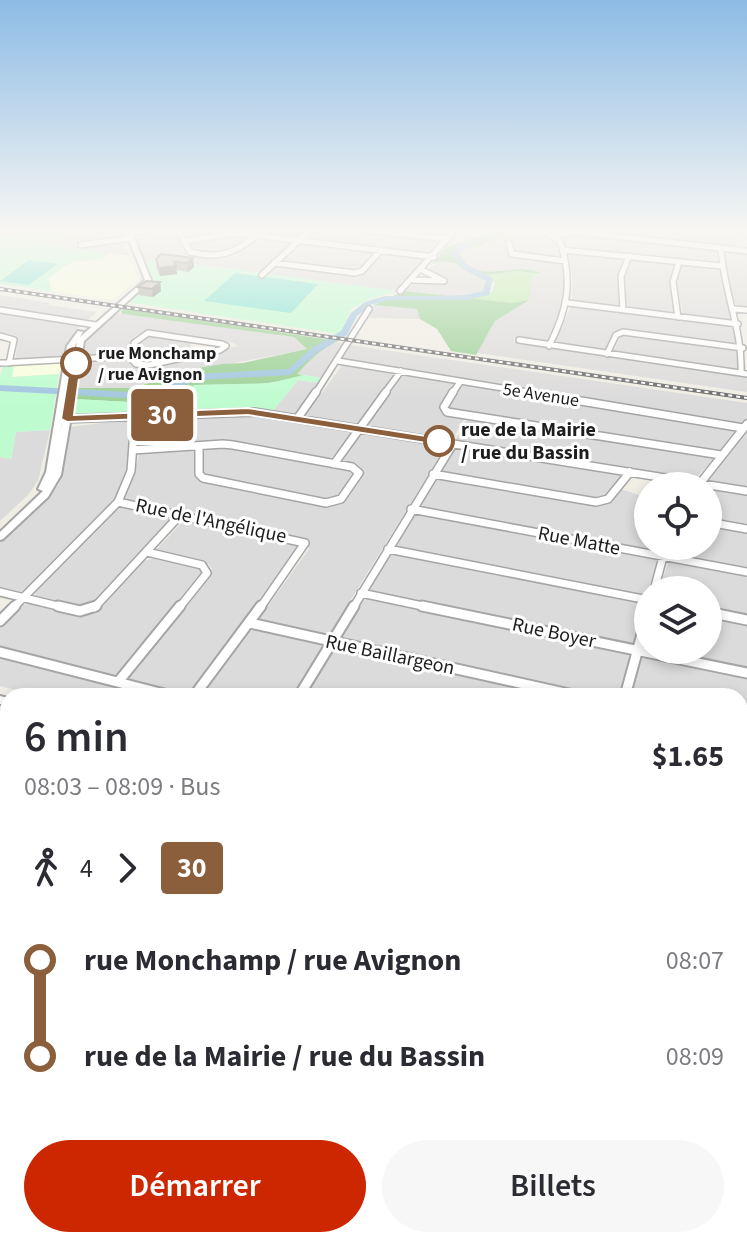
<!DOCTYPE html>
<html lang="fr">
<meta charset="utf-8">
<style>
:root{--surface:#fff;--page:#f7f7f7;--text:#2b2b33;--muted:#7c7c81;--accent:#cc2700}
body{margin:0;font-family:"Source Sans 3",sans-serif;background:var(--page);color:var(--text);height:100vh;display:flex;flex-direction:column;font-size:30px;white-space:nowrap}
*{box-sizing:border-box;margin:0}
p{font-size:26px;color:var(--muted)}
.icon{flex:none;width:44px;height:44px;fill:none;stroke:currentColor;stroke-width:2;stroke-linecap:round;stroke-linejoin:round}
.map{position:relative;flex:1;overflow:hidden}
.side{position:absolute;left:0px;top:688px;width:748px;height:560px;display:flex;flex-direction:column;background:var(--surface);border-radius:24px 24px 0 0;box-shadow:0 4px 12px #0003}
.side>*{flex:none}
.badge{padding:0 16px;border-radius:6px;font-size:28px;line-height:52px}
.fabs{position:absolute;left:634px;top:472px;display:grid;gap:16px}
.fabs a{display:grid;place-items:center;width:88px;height:88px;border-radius:50%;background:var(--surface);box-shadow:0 4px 12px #0003;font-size:40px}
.map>.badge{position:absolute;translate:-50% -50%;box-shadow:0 0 0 4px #fff}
.legs{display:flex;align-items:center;gap:12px;height:88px;padding:0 24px;font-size:26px}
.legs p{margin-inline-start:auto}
.overview{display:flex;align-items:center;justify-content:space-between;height:136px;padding:0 24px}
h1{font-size:44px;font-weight:600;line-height:60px}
.primary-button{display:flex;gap:16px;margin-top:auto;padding:16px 24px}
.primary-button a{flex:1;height:92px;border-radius:48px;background:var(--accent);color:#fff;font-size:32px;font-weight:600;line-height:92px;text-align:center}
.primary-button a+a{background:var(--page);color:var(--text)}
ul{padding:0 24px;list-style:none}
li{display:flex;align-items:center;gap:28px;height:96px;font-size:30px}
li i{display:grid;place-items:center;width:12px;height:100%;margin:0 10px;background:currentColor}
li i::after{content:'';width:20px;height:20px;margin:-10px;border:6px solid;border-radius:50%;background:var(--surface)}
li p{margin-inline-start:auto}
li:first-child i{background:linear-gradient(#0000 50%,currentColor 0)}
li:last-child i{background:linear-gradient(currentColor 50%,#0000 0)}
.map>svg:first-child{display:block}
.residential{fill:#dcdbdb}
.education{fill:#f9ffdd}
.grass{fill:#bceda7}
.forest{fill:#9cd196}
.park{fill:#befccf}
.pitch{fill:#7de3cf}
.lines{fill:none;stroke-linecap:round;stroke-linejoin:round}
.stream-far1{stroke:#a2c6e0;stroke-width:2}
.stream{stroke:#a2c6e0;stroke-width:3}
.river{fill:#a2c6e0;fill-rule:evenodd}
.minor-far3-casing{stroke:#a5a5a5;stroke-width:8}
.minor-far2-casing{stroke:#a5a5a5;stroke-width:10}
.minor-far1-casing{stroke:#a5a5a5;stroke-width:13}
.minor-casing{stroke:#a5a5a5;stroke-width:16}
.tertiary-casing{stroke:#a5a5a5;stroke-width:4}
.minor-far3{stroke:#fff;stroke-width:5}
.minor-far2{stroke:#fff;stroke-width:7}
.minor-far1{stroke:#fff;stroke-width:9}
.minor{stroke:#fff;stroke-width:12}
.tertiary{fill:#fff;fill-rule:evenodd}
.rail-casing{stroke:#6c6c6c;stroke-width:4}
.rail{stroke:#fff;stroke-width:2;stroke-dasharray:4;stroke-linecap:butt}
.wall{fill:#aca79d}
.shaded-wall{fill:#8c8880}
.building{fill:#c8c2b7;stroke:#8c8880;stroke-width:2}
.line-1{fill:#8b5e3c;stroke:#fff;stroke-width:2}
.stop-1-dot{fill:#fff;stroke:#8b5e3c;stroke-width:4}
.labels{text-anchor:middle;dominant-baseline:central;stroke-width:6;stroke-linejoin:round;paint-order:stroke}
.far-stop-label{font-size:18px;font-weight:bold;fill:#1e1e1e;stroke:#fff;text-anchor:start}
.far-street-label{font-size:18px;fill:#1e1e1e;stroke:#fff}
.stop-label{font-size:20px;font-weight:bold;fill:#1e1e1e;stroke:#fff;text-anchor:start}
.street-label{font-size:20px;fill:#1e1e1e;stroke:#fff}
</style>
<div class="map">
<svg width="747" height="1248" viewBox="0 0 747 1248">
<rect width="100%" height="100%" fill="#f0eee4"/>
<path class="residential" d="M99 230H118L121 238 79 243 74 247 83 248 122 240 129 256 33 242Z
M157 230H176L187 252 225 258 236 256 256 238 294 242 261 273 162 260 146 262 134 235Z
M180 230H308L295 238 236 232 190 239 185 238Z
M312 230H354L443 241 434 254 429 255 304 238Z
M512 230H538L557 241 561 259 513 252V243H505L510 255 563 263 568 285 561 317 548 342H532L520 337 514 338V342L747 375V392L477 353 495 321 528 282 540 274 514 270 479 272 463 261 459 254 461 250 477 247Z
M623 230 747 232V250L621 234Z
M571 233 717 250V263L567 249 559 236Z
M226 234 252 237 228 256 191 250 188 244Z
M303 242 376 252 356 272 280 262 298 243Z
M727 250 747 252V309L736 305 722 256Z
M385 252 429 259 398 291 266 274 278 265 358 274Z
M567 252 625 259 618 277 620 307 572 301 573 282Z
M634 258 675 264 671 283 675 314 627 308 624 277 631 259Z
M440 261 454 263 488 281 484 292 469 297 444 296 404 291 417 282H447L428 270Z
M686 264 719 268 733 321 683 315 676 281 681 265Z
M0 295 50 303 48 305 97 312 86 321 0 309Z
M374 305 417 309 420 319 365 318Z
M572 305 734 326 738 345 623 331 613 334 605 351 554 343Z
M0 311 82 324 68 340 62 358 15 360 18 340 0 335Z
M130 313 295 337 307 349 162 377 134 388H76L80 362 86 360 126 358 132 366 142 367 238 346 233 343 147 332 135 336 127 354 81 356 84 341 113 314Z
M622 334 738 350 739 367 736 370 613 352Z
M144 335 191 341 190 353 138 362 136 359 137 343Z
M337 342 347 344 324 378 296 374 326 346Z
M350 345 747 403V420L740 425 350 362 342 358Z
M343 364 395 375 356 425 304 417Z
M403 374 455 383 439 410 465 417 451 442 366 427Z
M298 380 321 383 295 414 271 413Z
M464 384 712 423 738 430 722 452 449 411 448 407 459 386Z
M244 414 348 430 352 434 329 460 233 443 137 445 139 421 143 419Z
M469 417 715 457V458L694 480 454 442Z
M124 420 131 423 128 464 115 499 25 591 17 593 0 588V543L43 503 59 484 70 427Z
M747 428V490L712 483 708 479Z
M50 430 38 481 28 495 0 521V457L11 459 16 432Z
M367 433 445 448 329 635 262 623 259 618 309 549 306 539 125 499 134 476 139 453 192 449 195 452 196 476 200 479 330 505 338 504 344 501 363 473 341 459 359 435Z
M225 446 351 469 355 472 338 498 324 500 204 475V449Z
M461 448 618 474 623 478 601 500 440 472 453 449Z
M438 478 601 504 611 500 621 489 648 498V546H663L658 553 419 508 432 480Z
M708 489 747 495V527L708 520Z
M120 506 173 519 94 605 79 608 35 596 36 590Z
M414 513 657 558 658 561 646 596 394 547Z
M185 519 299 542 300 548 192 694 184 695 133 682 128 677 211 574 212 569 208 564 156 550Z
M708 524 747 530V570L670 555V546H708Z
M392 552 644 603 635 643 630 645 369 591 389 554Z
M157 557 199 567 203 573 119 674 111 676 0 648V626L20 606 32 603 77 614 92 613 101 608 144 561Z
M669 561 747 574V618L708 610V590H658Z
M369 597 631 652 620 696H593L339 639 361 601Z
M708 614 747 622V670L649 650H708Z
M254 629 323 644 294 696H201L248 632Z
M338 646 566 696H306L333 647Z
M0 655 159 696H39L0 686Z
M645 655 747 676V730L740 729V696H629L640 658Z
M0 708 8 710V791L0 789Z
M740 981 747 983V1227L740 1224Z
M8 1166V1240H129L137 1248H0V1177Z"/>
<path class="education" d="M108 253 129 256 138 279 113 300 51 291 48 278 72 262 103 259Z
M62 362 59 374 11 377 14 364Z"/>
<path class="grass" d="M518 271 538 274 528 282 531 285 529 300 512 303 469 299 492 292 495 283 487 275Z"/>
<path class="forest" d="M498 230H512L477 247 461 250 459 254C476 288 517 259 541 274L518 271 479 276 454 263 440 261 431 265 446 247Z
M404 291 512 303 529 300 495 321 476 355 451 351 437 329 420 319 417 309 374 305Z
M123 309 338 341C322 348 309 361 297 374L303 375 300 378 261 384 195 385 166 397 129 402 74 399 76 388H134L186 370 222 364 243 363 307 349 294 337 123 314 121 312Z
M8 1047V1130L0 1127V1059Z"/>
<path class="park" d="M35 230H99L35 242 108 253 103 259 72 262 48 278 51 291 0 284V237Z
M162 260 398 291 370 299 352 308 340 334 127 302 151 281 146 262Z
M14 364 12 377 59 374 50 430 16 432 11 459 0 457V377L3 365Z
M303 375 324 378 321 383 298 380 271 413 72 414 74 399 129 402 166 397 195 385 271 383Z
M280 1240H711L716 1248H271Z"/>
<path class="pitch" d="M29 260 58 264 28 285 0 281Z
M235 273 318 284 291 313 204 301Z
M314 1240H529L528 1248H310Z
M536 1240H658L656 1248H534Z"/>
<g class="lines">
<path class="stream-far1" d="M740 833 745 812"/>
<path class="stream" d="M0 1049 8 1038"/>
<path class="river" d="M499 230H507L468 247 459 254 468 265 493 278 489 295 466 300H404L385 301 370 305 357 316 347 335 318 352 290 375 198 380 160 393 128 398 0 391V385L128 392 155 389 197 374 288 369 312 348 341 331 351 313 365 302 385 296H446L466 295 483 291 486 281 462 269 451 254 462 243Z"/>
<g class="minor-far3-casing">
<path id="minor-far3" d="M178 230 190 252C219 259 234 254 257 235
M365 230 448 239
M541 230 560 241C573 281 568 309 549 346
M738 230 747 231
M124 232 147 230
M553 235 579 232 747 251
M184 241 237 233 434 257
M509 243 512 254 565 261
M81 245 131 238
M721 248C723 291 743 330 741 373
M563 250 721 266
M274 263 355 273 362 271 381 250
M262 275 310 230
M413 280 444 281 422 270
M400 291 455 230
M568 303 738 324
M734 309 747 310
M0 310 96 325
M623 310 621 276 629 256
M678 317 673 282 679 262
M148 333 222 344 226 346 220 350 149 365 136 364 133 361 134 343Z
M0 336 14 340 9 363
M519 340 747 374
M607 354 616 335 623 332 743 348
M338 361 539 394
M0 363 132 356
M315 394 369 309
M384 394 401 371
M452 394 460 382"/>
</g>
<g class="minor-far2-casing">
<path id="minor-far2" d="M453 392 444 407 447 412 721 455
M527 392 743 428
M63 419 254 412 747 491
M297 419 316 392
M133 450 223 444 233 445 352 467 359 473 341 499 326 503 203 478 199 474V446
M334 464 386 392
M433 474 596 502 608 499 630 472
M698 486 747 424
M118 502 305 543 260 608
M411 509 747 572
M708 522 747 529
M388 549 648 600
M147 552 202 565 207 573 179 608
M654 590 666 546
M0 592 66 608
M361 593 432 608
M13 608 118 502 131 471 135 417
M94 608 181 514
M353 608 453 444"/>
</g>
<g class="minor-far1-casing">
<path id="minor-far1" d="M58 606 80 611 96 606
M422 606 747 673
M708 612 747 620
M0 621 15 606
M250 623 578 696
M0 652 172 696
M118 682 180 606
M194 696 261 606
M299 696 354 606
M625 696 648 612
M740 732 747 733
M0 795 8 797
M740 804 747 805
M740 882 747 884"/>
</g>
<g class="minor-casing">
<path id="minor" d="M0 1142 8 1146
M0 1166 8 1153
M740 1235 747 1238
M142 1240 150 1248
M259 1248 267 1240"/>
</g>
<g class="tertiary-casing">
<path id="tertiary" d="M125 230H131L151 280 84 341 61 475 48 497 3 539 0 540V532L43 491 38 489 46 472 67 346 78 331 83 332 80 337 145 280ZM77 342 60 434 75 346Z
M0 696 8 698V706L0 704Z
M740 966 747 968V980L740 978Z"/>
</g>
<use href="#minor-far3" class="minor-far3"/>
<use href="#minor-far2" class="minor-far2"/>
<use href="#minor-far1" class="minor-far1"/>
<use href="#minor" class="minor"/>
<use href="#tertiary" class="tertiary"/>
<g class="rail-casing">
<path id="rail" d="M0 289 747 398"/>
</g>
<use href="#rail" class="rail"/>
</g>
<path class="wall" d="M193 258 194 267 188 272 176 270 177 274 160 276 156 267V259Z
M160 282 161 291 153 297 139 295 138 287Z"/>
<path class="shaded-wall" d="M193 258 194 267 188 272 187 263Z
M176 266 177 274 160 276 159 268Z
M160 282 161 291 153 297 152 289Z"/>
<path class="building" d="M161 254 193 258 187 263 174 262 176 266 159 268 156 259Z
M146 281 160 282 152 289 138 287Z"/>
<linearGradient id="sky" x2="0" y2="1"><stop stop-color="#8cbbe5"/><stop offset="0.57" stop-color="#f8f7f3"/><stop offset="1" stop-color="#f8f7f3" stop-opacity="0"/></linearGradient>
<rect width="747" height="404" fill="url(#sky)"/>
<path class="line-1" d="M76 360 81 363 74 415 248 408 439 438 446 441 439 445 248 415 67 422 61 419 70 363Z"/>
<g class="stop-1-dot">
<circle cx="76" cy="363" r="14"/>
<circle cx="439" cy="441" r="14"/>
</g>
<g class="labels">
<g class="far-stop-label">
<text x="98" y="353">rue Monchamp<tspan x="98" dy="21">/ rue Avignon</tspan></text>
</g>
<g class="far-street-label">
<text transform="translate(541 395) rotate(9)">5e Avenue</text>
</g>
<g class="stop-label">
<text x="461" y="430">rue de la Mairie<tspan x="461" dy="23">/ rue du Bassin</tspan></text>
</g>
<g class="street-label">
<text transform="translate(211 521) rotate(12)">Rue de l'Angélique</text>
<text transform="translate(579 541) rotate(11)">Rue Matte</text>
<text transform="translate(554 633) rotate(12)">Rue Boyer</text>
<text transform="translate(390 655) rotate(12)">Rue Baillargeon</text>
</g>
</g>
</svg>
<div class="fabs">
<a><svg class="icon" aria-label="locate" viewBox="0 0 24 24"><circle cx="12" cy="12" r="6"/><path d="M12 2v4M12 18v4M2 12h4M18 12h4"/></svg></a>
<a><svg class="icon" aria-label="layers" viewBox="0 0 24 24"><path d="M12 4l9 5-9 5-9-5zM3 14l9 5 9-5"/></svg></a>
</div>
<b class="badge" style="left:162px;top:415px;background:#8b5e3c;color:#fff">30</b>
<section class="side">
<div class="overview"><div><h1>6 min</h1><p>08:03 – 08:09 · Bus</p></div><b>$1.65</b></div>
<div class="legs"><svg class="icon" aria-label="walk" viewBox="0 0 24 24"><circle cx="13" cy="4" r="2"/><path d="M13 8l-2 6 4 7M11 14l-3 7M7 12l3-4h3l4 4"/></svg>4<svg class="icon" aria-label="forward" viewBox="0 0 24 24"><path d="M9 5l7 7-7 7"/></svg><b class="badge" style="background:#8b5e3c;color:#fff">30</b></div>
<ul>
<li><i style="color:#8b5e3c"></i><b>rue Monchamp / rue Avignon</b><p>08:07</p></li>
<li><i style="color:#8b5e3c"></i><b>rue de la Mairie / rue du Bassin</b><p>08:09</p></li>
</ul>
<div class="primary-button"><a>Démarrer</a><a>Billets</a></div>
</section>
</div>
